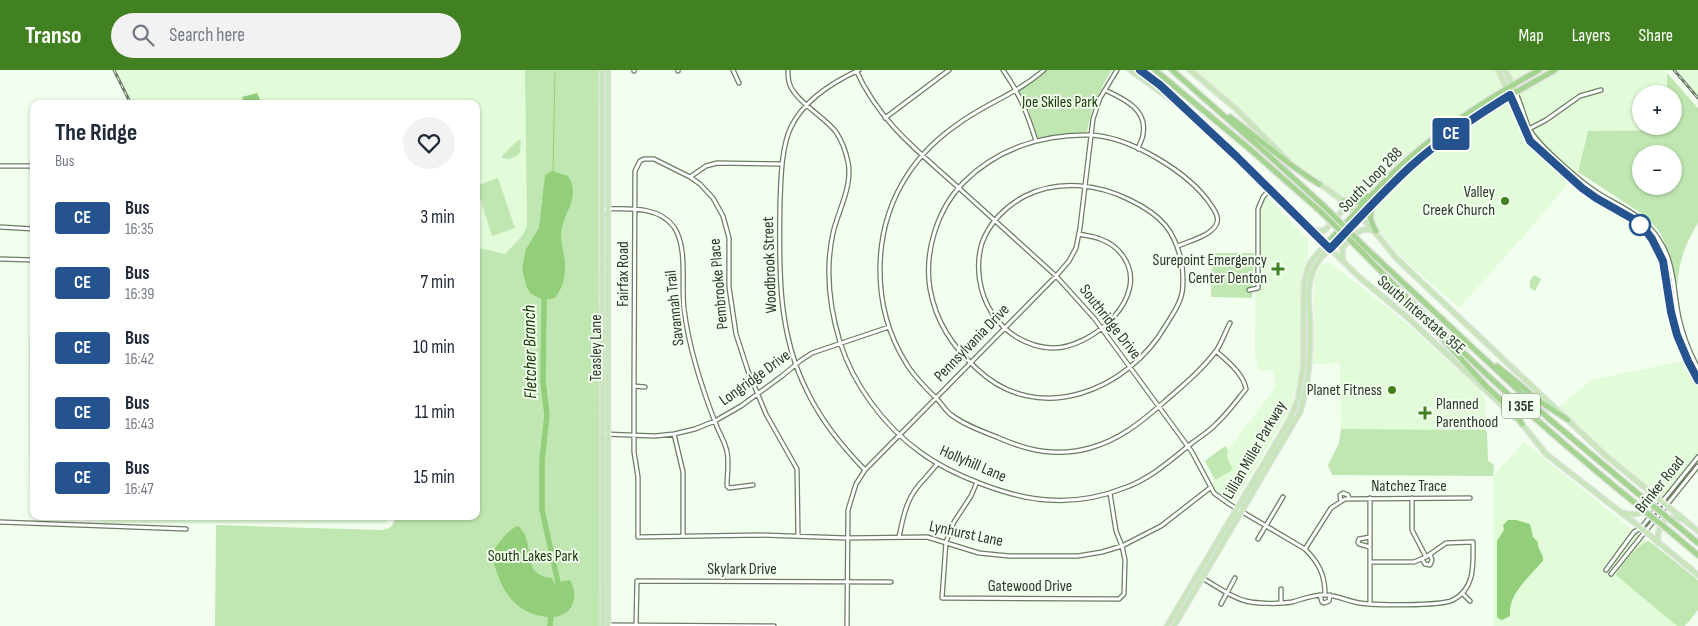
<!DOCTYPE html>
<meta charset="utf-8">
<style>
:root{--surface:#fff;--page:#f2f2f3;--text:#1f2937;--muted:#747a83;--accent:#428121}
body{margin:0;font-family:"Sofia Sans Condensed",sans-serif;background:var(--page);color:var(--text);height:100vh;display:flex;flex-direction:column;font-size:19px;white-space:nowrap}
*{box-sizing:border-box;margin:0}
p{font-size:16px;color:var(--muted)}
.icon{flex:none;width:28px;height:28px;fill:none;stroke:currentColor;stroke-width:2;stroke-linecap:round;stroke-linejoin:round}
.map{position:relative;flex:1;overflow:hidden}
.side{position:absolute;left:30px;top:30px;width:450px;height:420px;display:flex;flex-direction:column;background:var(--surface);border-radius:10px;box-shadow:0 1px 4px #0004}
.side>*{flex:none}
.badge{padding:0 10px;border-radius:4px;font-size:18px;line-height:32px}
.fabs{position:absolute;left:1632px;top:15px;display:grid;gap:10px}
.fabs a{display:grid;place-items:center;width:50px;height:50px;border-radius:50%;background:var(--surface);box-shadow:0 1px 4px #0004;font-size:25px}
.map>.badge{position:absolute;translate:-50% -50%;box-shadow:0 0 0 2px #fff}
.round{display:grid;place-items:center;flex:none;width:52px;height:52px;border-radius:26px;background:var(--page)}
.summary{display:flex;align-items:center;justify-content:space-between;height:85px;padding:0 25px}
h1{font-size:24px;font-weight:700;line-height:38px}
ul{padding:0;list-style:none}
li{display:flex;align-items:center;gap:15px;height:65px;padding:0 25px}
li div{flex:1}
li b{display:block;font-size:19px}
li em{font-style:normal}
li .badge{min-width:55px;font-weight:700;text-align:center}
header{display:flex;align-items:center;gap:30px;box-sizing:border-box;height:70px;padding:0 25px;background:var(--accent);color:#fff}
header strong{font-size:24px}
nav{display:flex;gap:28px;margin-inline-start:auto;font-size:18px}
.search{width:350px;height:45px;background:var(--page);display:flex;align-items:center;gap:12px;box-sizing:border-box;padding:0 18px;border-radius:28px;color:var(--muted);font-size:19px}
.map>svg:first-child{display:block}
.built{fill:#e2fbd9}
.green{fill:#c0e7b1;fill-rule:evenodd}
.water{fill:#93cf7b}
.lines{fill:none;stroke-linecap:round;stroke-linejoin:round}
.stream{stroke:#93cf7b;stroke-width:1}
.river{stroke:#93cf7b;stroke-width:5.5}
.minor-casing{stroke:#6b7d64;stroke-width:5.5}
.major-casing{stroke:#e2e3e1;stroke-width:7}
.highway-casing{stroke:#e2e3e1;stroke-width:8}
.minor{stroke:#fff;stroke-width:3}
.major{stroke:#c8e5bc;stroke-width:4.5}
.highway{stroke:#a4d490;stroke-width:5}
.rail-casing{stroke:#707a6d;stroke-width:3}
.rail{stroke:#f2ffee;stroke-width:1;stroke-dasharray:4;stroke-linecap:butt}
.highway-bridge-casing{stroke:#e2e3e1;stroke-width:8;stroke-linecap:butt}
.highway-bridge{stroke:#a4d490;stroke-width:5}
.line-casing{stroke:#fff;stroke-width:11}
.line{stroke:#24538f;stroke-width:8}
.poi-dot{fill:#428121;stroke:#f2ffee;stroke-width:2}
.stop-dot{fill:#fff;stroke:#24538f;stroke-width:2.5}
.labels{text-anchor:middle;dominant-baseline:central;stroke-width:4;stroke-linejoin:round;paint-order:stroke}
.shield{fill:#f2ffee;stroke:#6a7366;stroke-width:1}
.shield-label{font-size:15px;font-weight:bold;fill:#2f372c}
.park-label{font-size:16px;fill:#143900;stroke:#f2ffee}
.street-label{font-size:16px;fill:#2f372c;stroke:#f2ffee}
.poi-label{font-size:16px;fill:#2f372c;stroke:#f2ffee;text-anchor:end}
.water-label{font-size:18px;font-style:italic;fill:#143900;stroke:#f2ffee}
</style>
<header>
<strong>Transo</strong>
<div class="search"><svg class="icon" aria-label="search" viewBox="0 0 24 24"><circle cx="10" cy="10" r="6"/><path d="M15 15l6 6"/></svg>Search here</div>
<nav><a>Map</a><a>Layers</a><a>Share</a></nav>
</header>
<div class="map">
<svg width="1698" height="556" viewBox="0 0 1698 556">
<rect width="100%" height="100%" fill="#f2ffee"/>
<path class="built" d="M114 0H525L527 156 522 166 505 184 476 177V34H130Z
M1194 0H1665L1667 3V24H1641V56H1667V60L1588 61 1578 102 1521 169 1459 238 1401 187 1363 141 1304 101 1276 76 1243 41 1211 16Z
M1674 0H1698V28Z
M1261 124 1275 134 1308 171V192L1303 200 1301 211 1299 306 1295 325 1289 342 1236 430 1230 431 1212 416 1213 411 1233 400 1227 387 1228 380 1272 322 1275 316 1274 300H1259L1255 284 1256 144Z
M1325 193H1330L1403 250 1481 321 1486 334 1485 360 1341 359 1340 293 1313 294 1314 211 1317 202 1322 195Z
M34 258V422H30L29 270Z
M1683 291 1698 314V385L1661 429 1589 367 1559 337 1591 310Z
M1524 372 1698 513 1685 556H1494L1493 406Z
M101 446H387V454L101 453Z"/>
<path class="green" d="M525 0H602L603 556H215L216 455 382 460C392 458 393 456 396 446H476V177L505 184 522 166 527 156Z
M1046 0H1112C1099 20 1091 39 1087 62L1037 68 1029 42 1019 20 1036 9Z
M1667 3 1698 38V153C1684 176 1679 192 1677 219L1671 190 1661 164 1647 147 1578 102 1588 61 1666 60 1667 56H1674V24H1667ZM1641 84H1674V116H1641Z
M518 70 521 71 520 82 518 85 510 89 502 88V86Z
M498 108 515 158 492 166 476 116Z
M1212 183H1254L1252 228 1211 227Z
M1534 205 1541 209 1535 221 1530 218V210Z
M1341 359 1485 360 1487 362 1488 391 1494 395 1493 406 1332 405 1328 395 1339 373Z
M1225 376 1228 380 1227 387 1233 400 1215 410 1205 391Z
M1649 471 1698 510V540L1685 556H1677L1616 505C1618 497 1641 472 1649 471Z"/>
<path class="water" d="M257 23 262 34H245L242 27Z
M552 101 568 106C582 128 562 143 561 165 561 170 562 175 563 180 567 196 566 215 555 228L544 230 531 224 527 218 522 199 526 179 539 158 545 105Z
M1508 450H1516L1530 454 1533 467 1538 472C1537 479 1544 484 1543 491 1533 502 1515 519 1511 534 1510 538 1510 542 1510 546L1502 550 1499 549 1497 547V471L1504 460 1503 455Z
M518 456C538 472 518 505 552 508L554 513 570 510C574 518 576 524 573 533 565 556 529 547 515 533 500 519 498 502 490 485 498 475 505 461 518 456Z"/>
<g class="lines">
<path class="stream" d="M553 103 555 3"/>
<path class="river" d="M544 230 543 312 547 345 542 390V440L559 517
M550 556 551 543"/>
<g class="minor-casing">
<path id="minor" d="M634 0V1
M678 0V1
M733 0 739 13
M788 0C788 4 788 9 789 12 793 30 825 47 836 62 842 71 846 82 848 92 853 116 838 141 833 163 825 200 829 236 840 272 853 314 884 356 920 382 951 405 1010 428 1048 430 1074 432 1101 427 1124 418 1150 409 1171 390 1192 373 1200 367 1210 361 1217 353 1228 343 1237 330 1246 319 1243 303 1227 291 1216 281
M856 0C879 52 919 82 960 119 992 148 1024 177 1056 206L1094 248 1192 382 1214 423 1229 434 1305 479C1319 493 1325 505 1325 524
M859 0C833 12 804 30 791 57 781 78 781 110 780 132 779 197 777 262 807 321 822 352 842 376 865 400
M1003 0C1020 24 1027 43 1036 71
M1044 0C1018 23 985 34 958 54 939 67 921 84 908 104 871 160 871 237 906 293 914 307 926 318 937 329 942 334 944 339 950 344 964 355 982 361 999 368 1029 381 1057 387 1090 378 1119 370 1140 353 1163 333 1181 317 1201 301 1216 281 1222 273 1225 262 1230 253
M1105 20C1122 28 1148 39 1143 64 1143 69 1139 74 1138 79
M1516 23C1521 34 1524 47 1529 58 1536 74 1583 114 1598 123 1620 137 1643 145 1658 168 1675 192 1673 220 1679 248 1683 265 1689 282 1698 298
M1510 26 1530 71 1582 118 1596 129 1633 149 1646 161 1652 169 1663 191 1671 242 1677 265 1688 291 1698 310
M885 48 949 0
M1525 61 1546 50 1580 26 1601 20
M0 96H34
M690 107 706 96 717 93 782 94
M603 139C626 139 658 135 674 157 688 178 681 214 684 239 689 279 702 319 717 357 720 364 724 371 726 378 730 389 727 404 727 416L729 418 753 415
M0 157 34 159
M1079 164C1086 166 1094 166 1100 169 1109 172 1118 179 1123 186 1152 227 1091 279 1052 278 1027 277 1005 263 992 243 979 223 975 196 982 173 989 153 1006 136 1025 126 1058 109 1098 114 1130 130 1161 145 1175 160 1182 194 1183 204 1184 213 1182 223 1180 235 1172 245 1166 255 1128 321 1038 357 977 299 952 276 936 252 930 219 924 182 937 139 964 112 997 79 1042 64 1089 65 1129 66 1189 102 1211 135 1215 141 1220 148 1216 155 1210 166 1189 171 1178 176
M0 189 34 190
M1249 220 1258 218V139L1263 127 1270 119
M634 316 635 101 640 91 644 89H654L690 107 700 114 713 128 723 146 729 168V217L736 264 748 301 766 344 797 399 798 466
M645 317 634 316V382L638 407V467L760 465 847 468 927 467 979 483 1009 486H1078L1102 482 1122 476 1161 456 1210 418
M603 364 655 366 674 364 695 359 715 351 741 336 782 306 800 291 812 283 889 257
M674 364 683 402V466
M977 412 971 426 954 452 946 472 942 528 1119 529 1124 524 1125 490 1122 476 1116 461 1110 423
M1412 428V460L1426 487
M1341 431 1340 425 1343 423 1348 425 1349 428
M0 452 186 459
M899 467C903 448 906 430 919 415 925 408 931 402 937 394
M1370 467 1359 469 1358 472 1359 474 1370 477
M1258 469 1283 427
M1305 479 1331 438 1345 429 1470 428
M1422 489 1425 494 1430 495 1432 490 1430 484
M1606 500 1634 462 1641 458 1698 387
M1611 504 1698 396
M1202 508C1215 515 1232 528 1246 531 1258 534 1280 534 1292 532 1303 529 1314 524 1325 525 1336 525 1345 530 1355 532 1370 536 1442 536 1453 530 1476 518 1473 493 1473 472L1446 473 1426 487 1414 492H1370
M1281 519V533
M1462 523 1470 531
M1320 525 1322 532 1324 533 1329 531 1330 525
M1221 534 1235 508
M1370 534V428
M607 555 774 556
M636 556 637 511 891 512
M847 556 848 440 856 414 865 400 1056 206 1069 191 1076 178 1080 158 1093 49 1100 28 1117 0"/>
</g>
<g class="major-casing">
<path id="major" d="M602 0 603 556
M1130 0 1176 33
M1190 0 1236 39 1288 91
M1498 0 1510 25
M1505 0 1516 22
M1188 42 1236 86 1358 206 1407 247 1522 354 1546 384 1641 458 1698 505
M1316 112C1349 132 1373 158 1396 188L1606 386 1698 461
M1310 160 1323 161 1327 158 1344 139 1340 129
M1343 190 1342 179C1350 168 1360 155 1374 161
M1623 443C1638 446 1639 445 1649 434L1648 422
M1658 473C1657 465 1659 451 1669 448 1673 447 1678 449 1682 449
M608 556V0
M1167 556 1270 383 1290 349 1298 329 1303 298 1304 213 1308 198 1312 190 1325 175
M1174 556 1300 342C1310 312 1310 282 1310 250 1309 236 1307 218 1312 204 1315 194 1322 186 1329 179"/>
</g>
<g class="highway-casing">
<path id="highway" d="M1140 0 1160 15 1190 44
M1155 0 1252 81 1320 141
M1172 0 1266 83 1324 136
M1230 47C1260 69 1287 95 1319 114
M1344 131 1357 132 1368 126
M1373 136C1368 146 1371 152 1376 161
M1325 175C1353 147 1377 116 1407 90 1447 54 1493 26 1539 0
M1366 178 1548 348 1636 422
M1329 179C1362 145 1394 110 1430 80 1469 49 1512 24 1555 0
M1361 181C1446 269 1535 352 1630 429
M1426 251 1486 316 1516 344 1522 354
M1497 296 1542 333 1568 350
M1679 457 1698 473
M1673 464 1698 485"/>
</g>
<use href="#minor" class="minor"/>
<use href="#major" class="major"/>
<use href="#highway" class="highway"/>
<g class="rail-casing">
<path id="rail" d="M114 0 131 34
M1674 0 1698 28"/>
</g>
<use href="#rail" class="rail"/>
<g class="highway-bridge-casing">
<path id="highway-bridge" d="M1324 136 1366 178
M1320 141 1361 181
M1636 422 1679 457
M1630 429 1673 464"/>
</g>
<use href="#highway-bridge" class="highway-bridge"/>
</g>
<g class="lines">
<g class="line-casing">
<path id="line" d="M1140 0 1160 15 1236 86 1330 179C1356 151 1382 123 1410 97 1441 69 1475 47 1510 25L1530 71 1582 118 1596 128 1633 149 1646 161 1652 169 1663 191 1671 242 1677 265 1688 291 1698 310"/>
</g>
<use href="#line" class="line"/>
</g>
<g class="poi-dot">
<circle cx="1505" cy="131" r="5"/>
<path d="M1275.5 191.5h5v5h5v5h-5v5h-5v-5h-5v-5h5z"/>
<circle cx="1392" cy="320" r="5"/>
<path d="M1422.5 335.5h5v5h5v5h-5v5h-5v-5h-5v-5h5z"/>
</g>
<circle class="stop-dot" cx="1640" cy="155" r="10"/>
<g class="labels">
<rect class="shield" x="1502" y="323.5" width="38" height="25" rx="4"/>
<g class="shield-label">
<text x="1521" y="336">I 35E</text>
</g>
<g class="park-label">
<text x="1060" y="32">Joe Skiles Park</text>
<text x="533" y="486">South Lakes Park</text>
</g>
<g class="street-label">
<text transform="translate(1371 110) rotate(-46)">South Loop 288</text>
<text transform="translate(770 195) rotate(-92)">Woodbrook Street</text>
<text transform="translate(623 204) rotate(-90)">Fairfax Road</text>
<text transform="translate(719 214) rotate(-95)">Pembrooke Place</text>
<text transform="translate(675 238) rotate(-96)">Savannah Trail</text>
<text transform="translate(1421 245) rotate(41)">South Interstate 35E</text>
<text transform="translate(1110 252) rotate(52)">Southridge Drive</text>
<text transform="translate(972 273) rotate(-46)">Pennsylvania Drive</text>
<text transform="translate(596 278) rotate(-90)">Teasley Lane</text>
<text transform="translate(755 308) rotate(-36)">Longridge Drive</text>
<text transform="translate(1255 380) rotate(-60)">Lillian Miller Parkway</text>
<text transform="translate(973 394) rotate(23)">Hollyhill Lane</text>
<text transform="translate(1660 415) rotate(-51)">Brinker Road</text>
<text x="1409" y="416">Natchez Trace</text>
<text transform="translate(966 464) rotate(12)">Lynhurst Lane</text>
<text x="742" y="499">Skylark Drive</text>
<text x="1030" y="516">Gatewood Drive</text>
</g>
<g class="poi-label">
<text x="1495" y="122">Valley<tspan x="1495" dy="18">Creek Church</tspan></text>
<text x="1267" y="190">Surepoint Emergency<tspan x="1267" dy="18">Center Denton</tspan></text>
<text x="1382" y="320">Planet Fitness</text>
<text x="1436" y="334" text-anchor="start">Planned<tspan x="1436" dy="18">Parenthood</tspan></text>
</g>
<g class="water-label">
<text transform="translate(530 282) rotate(-91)">Fletcher Branch</text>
</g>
</g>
</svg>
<div class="fabs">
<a>+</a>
<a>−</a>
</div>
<b class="badge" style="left:1451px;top:64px;background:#24538f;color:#fff">CE</b>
<section class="side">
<div class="summary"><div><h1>The Ridge</h1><p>Bus</p></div><a class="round"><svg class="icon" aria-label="heart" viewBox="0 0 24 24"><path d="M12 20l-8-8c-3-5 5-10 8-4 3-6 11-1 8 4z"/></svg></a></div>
<ul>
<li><span class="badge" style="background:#24538f;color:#fff">CE</span><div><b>Bus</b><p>16:35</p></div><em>3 min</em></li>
<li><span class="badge" style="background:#24538f;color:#fff">CE</span><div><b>Bus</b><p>16:39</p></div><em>7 min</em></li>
<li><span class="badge" style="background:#24538f;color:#fff">CE</span><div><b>Bus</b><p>16:42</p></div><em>10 min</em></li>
<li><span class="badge" style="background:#24538f;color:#fff">CE</span><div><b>Bus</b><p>16:43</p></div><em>11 min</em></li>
<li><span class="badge" style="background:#24538f;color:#fff">CE</span><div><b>Bus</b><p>16:47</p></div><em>15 min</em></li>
</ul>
</section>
</div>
